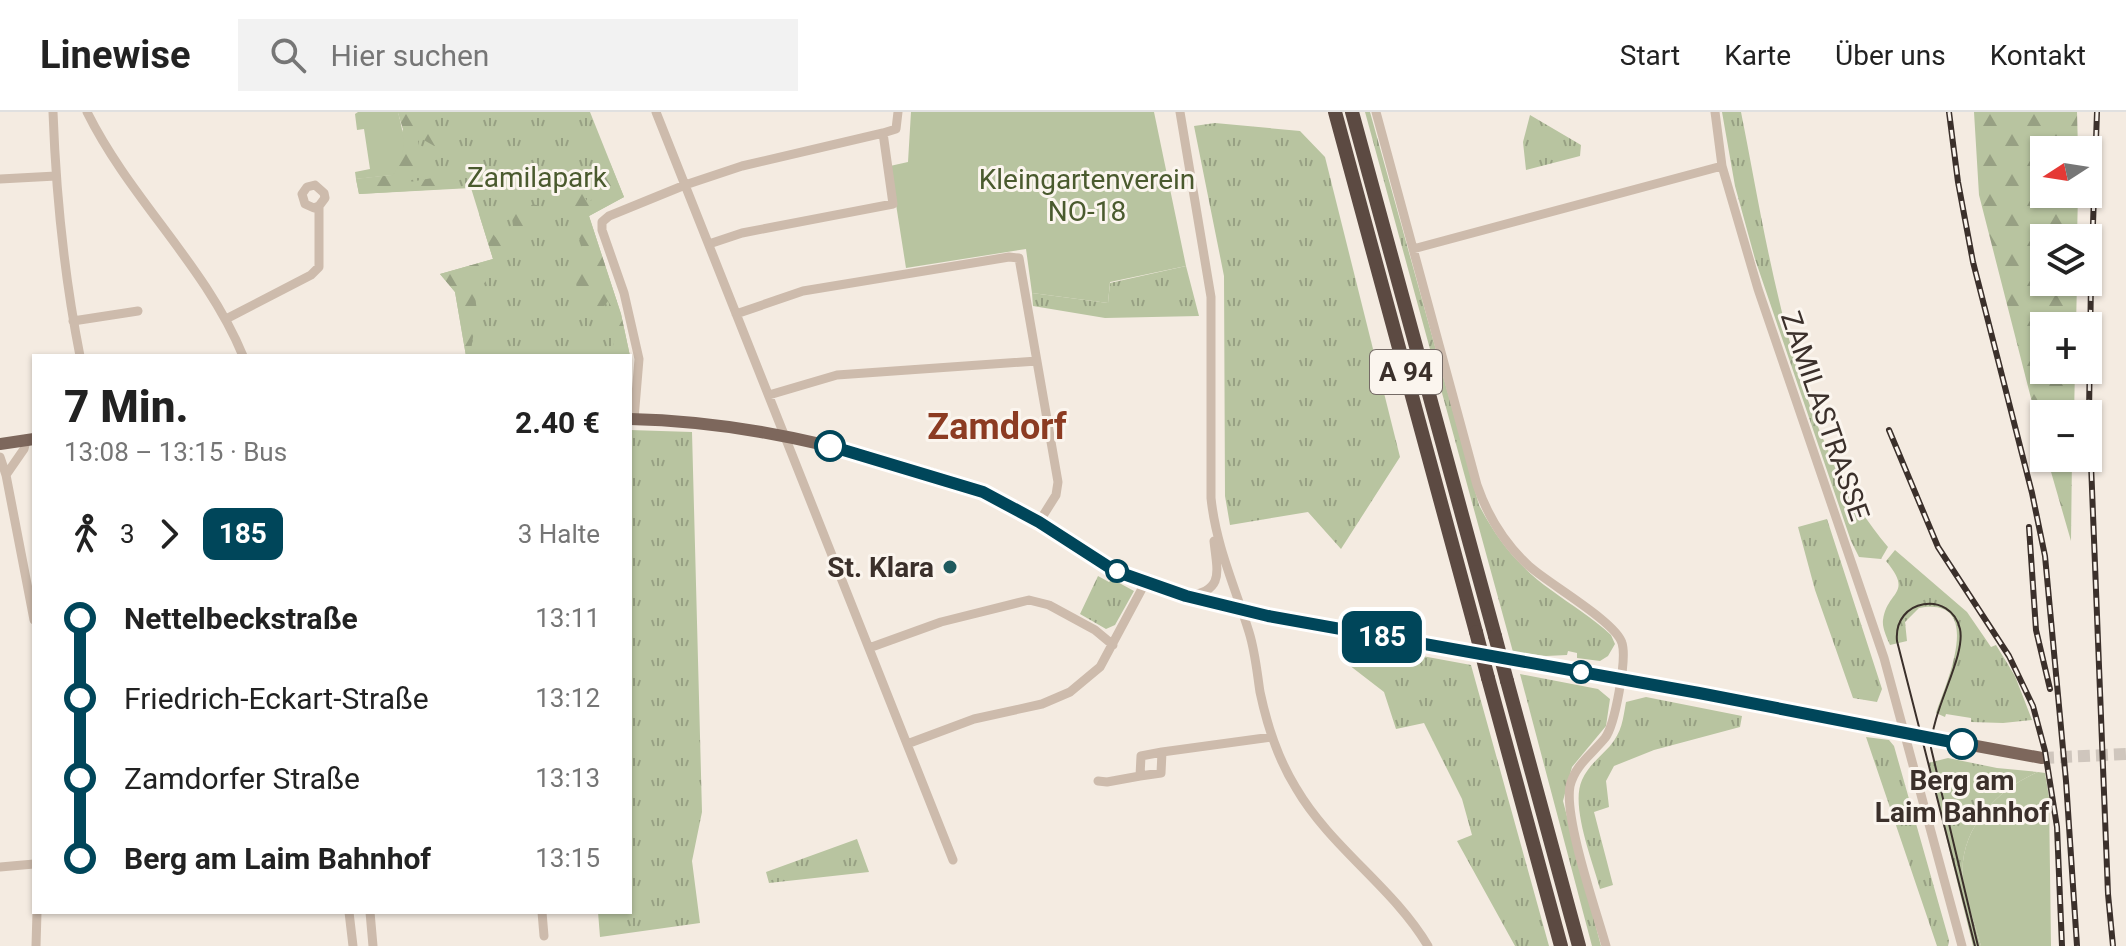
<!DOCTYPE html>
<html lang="de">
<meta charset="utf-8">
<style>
:root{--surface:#fff;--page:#f2f2f2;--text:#222;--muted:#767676;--line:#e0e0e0}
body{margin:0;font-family:Roboto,sans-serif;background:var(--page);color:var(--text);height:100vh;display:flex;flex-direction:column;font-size:30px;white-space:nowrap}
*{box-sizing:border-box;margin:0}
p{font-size:26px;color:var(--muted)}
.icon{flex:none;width:44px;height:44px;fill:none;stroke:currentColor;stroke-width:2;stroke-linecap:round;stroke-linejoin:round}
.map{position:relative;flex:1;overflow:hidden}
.drawer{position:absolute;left:32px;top:242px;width:600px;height:560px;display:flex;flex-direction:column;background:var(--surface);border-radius:0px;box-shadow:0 2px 6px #0004}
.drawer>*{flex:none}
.badge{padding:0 16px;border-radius:12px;font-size:28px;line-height:52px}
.needle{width:52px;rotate:258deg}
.tools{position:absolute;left:2030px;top:24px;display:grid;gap:16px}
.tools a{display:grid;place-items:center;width:72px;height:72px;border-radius:0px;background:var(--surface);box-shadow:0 2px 6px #0004;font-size:40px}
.map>.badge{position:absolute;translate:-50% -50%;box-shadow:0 0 0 4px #fff}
.legs{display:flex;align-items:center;gap:12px;height:88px;padding:0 32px;font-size:26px}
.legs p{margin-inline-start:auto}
.overview{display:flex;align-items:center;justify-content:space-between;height:136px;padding:0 32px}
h1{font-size:44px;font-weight:800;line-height:60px}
ul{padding:0 32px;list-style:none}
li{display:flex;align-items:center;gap:28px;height:80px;font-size:30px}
li i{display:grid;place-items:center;width:12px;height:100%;margin:0 10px;background:currentColor}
li i::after{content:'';width:20px;height:20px;margin:-10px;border:6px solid;border-radius:50%;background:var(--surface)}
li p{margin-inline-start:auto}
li:first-child i{background:linear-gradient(#0000 50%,currentColor 0)}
li:last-child i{background:linear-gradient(currentColor 50%,#0000 0)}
header{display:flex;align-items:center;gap:48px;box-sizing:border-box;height:112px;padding:0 40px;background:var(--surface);border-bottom:2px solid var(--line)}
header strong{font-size:38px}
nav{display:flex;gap:44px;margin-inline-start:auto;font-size:28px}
.search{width:560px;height:72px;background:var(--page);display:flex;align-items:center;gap:20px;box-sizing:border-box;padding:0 28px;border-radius:0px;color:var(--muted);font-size:30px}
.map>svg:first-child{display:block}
.grass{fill:url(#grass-tufts)}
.forest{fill:url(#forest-firs)}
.garden{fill:#b8c4a0}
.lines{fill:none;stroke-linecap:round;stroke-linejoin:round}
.major-tunnel{stroke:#cfc6bd;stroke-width:12;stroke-dasharray:12 6;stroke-linecap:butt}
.minor{stroke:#cdbbac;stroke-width:9}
.major{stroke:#7d675c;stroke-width:12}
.highway{stroke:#5c4a42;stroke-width:14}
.tram{stroke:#3b302b;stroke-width:2}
.rail-casing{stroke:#3b302b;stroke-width:6}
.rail{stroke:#fbf5ee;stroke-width:3;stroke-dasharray:9;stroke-linecap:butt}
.highway-bridge{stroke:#5c4a42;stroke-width:14}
.line-1-casing{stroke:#fff;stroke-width:18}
.line-1{stroke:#00465a;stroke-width:12}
.stop-1-dot{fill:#fff;stroke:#00465a;stroke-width:4}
.poi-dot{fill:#1f5a5e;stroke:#fbf5ee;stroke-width:3}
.labels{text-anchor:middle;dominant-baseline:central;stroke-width:6;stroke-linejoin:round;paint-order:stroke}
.shield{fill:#fbf5ee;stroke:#756b66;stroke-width:2}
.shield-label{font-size:26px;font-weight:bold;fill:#3b302b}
.park-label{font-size:28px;fill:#4a5a2e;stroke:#fbf5ee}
.street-label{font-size:28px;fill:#3b302b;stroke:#fbf5ee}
.poi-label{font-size:28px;font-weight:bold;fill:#3b302b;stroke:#fbf5ee;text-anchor:end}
.stop-label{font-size:28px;font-weight:bold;fill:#3b302b;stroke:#fbf5ee}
.district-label{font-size:36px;font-weight:bold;fill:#8c3b22;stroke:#fbf5ee}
</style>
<header>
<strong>Linewise</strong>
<div class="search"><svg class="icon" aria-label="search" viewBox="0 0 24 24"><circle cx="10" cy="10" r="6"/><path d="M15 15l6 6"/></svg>Hier suchen</div>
<nav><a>Start</a><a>Karte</a><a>Über uns</a><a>Kontakt</a></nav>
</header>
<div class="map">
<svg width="2126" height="834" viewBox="0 0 2126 834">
<defs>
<pattern id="grass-tufts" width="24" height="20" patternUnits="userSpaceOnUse" patternTransform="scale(2)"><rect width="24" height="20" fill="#b8c4a0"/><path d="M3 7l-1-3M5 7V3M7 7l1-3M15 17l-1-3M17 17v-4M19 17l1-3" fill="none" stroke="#97a083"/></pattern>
<pattern id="forest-firs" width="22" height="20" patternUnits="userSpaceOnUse" patternTransform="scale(2)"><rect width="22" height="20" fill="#b8c4a0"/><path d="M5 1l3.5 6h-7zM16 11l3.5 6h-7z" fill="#97a083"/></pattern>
</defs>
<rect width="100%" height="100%" fill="#f4ebe1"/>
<path class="grass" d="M398 0H590L624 85 589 104 621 202 630 244V249V244H466L455 180 440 162 493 147 471 76 359 82 356 67 392 63 403 17Z
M1365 0H1370L1479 393C1497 428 1519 455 1551 478 1571 493 1593 506 1611 523L1615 532 1608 544 1600 549 1577 546V541L1568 539 1567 543 1546 544 1513 540Z
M1722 0H1741C1769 140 1793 324 1888 435L1881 447 1859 445 1851 429 1755 147 1735 74Z
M1530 3 1581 33 1580 44 1526 58 1523 30Z
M1215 11 1300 19 1325 45 1400 345 1341 437 1308 400 1230 413 1225 384 1224 164 1194 14Z
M1186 154 1199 204 1105 206 1033 194 1032 181 1108 191 1110 171Z
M630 318 692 320 702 700 692 749 700 811 600 825 598 800H630Z
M1827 407 1882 577 1877 590 1853 586 1815 478 1798 415Z
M1895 438 1967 500 1991 535 1996 533 2015 564 2032 608 2003 611 1971 610V606L1946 602 1945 605 1936 601C1946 571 1986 484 1919 496L1905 510 1907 529 1890 533C1887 526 1882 516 1883 508 1887 478 1914 483 1886 449Z
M1098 464 1109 470 1112 467 1134 479 1115 513 1106 517 1080 502Z
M1341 529 1471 553 1549 834H1515L1457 729 1472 723 1462 687 1424 611 1396 617 1384 580 1349 553Z
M1520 562 1598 577 1610 587 1606 614 1572 655 1563 689 1601 834H1592Z
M1646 585 1742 604 1740 615 1654 638 1614 654 1606 669 1609 695 1594 700 1613 773 1600 777C1593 750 1570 694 1582 668 1588 654 1600 645 1610 634 1622 620 1623 607 1626 590Z
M1866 625 1889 628 1894 634 1949 828 1948 834H1937Z
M1948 646 1997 656 2038 660C1997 677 1958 718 1963 767 1966 789 1975 812 1981 834H1973L1928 651Z
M857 727 869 760 769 771 766 760Z"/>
<path class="forest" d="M398 0H420L422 13 434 15 441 34 436 35 422 27 418 29 422 47 421 59 395 69 393 73 438 65H452L458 70 459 76 359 82 356 67 393 63 403 17Z
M1974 0H2077L2078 38H2044V82H2078L2077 126H2044V170H2077L2076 214H2044V258H2075L2074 302H2044V337L1979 83Z
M610 51 624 85 589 104 621 202 630 244V249V244H596L597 237 604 234 611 240C618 222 615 207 608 189L602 197 595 200C580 191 571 172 579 156L590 155 572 108 579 104 574 98V73L577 71 587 89H591L593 83 600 79 605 70 602 61Z
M517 91 537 93 542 99V105L526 109V120L518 133 513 130 514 122 511 98Z
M487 100H494L495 112 489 117 506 138 503 147 475 183 477 200 470 244H466L455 180 440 162 493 147 479 102Z
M2047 346H2072L2071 429Z"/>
<path class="garden" d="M358 0H398C404 22 408 44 393 63L356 67 355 60 370 57 364 17 357 18 355 2Z
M911 0H1154L1186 154 1110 170 1108 191 1032 181 1026 137 906 156 890 54 908 50Z
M2038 660 2045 661 2049 685 2051 834H1981C1975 812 1966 789 1963 767 1958 718 1997 677 2038 660Z"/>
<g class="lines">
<path class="major-tunnel" d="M2042 646 2126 642"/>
<path class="minor" d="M53 0C56 82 64 163 80 244
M87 0C130 87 206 154 243 244
M656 0 953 748
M1180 0 1211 185V386C1216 434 1235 475 1249 520 1255 539 1257 560 1260 580 1267 613 1278 647 1296 676 1331 736 1393 775 1428 834
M1376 0 1477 373C1488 405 1505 432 1529 454 1549 472 1616 510 1622 531 1627 547 1615 613 1605 626 1592 642 1575 653 1570 674 1564 707 1596 798 1606 834
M1715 0 1722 54 1758 177 1884 546 1962 834
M0 67 56 64
M709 132 742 121 893 92 883 21 896 17 898 0
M1413 137 1722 54
M736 202 803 179 1009 145 1019 146 1058 370 1056 383 1039 410
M226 207 311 163 319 155V94L325 86 324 81 315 73 307 75 302 82 305 92 314 96 319 94
M73 209 138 199
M769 283 837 263 1037 249
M634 307 639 247 624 181 602 118V110L609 104 685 73 742 54 883 21
M0 345 6 363 34 508
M6 363 24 337 26 328
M1189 484C1225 478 1217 459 1214 429
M869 536 941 510 1029 488 1049 493 1095 518 1113 533
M907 632 974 607 1042 592 1070 580 1100 555 1145 471
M1140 664 1161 661 1162 640 1272 625
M1098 669 1107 670 1140 664 1141 644 1162 640
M0 755 34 752
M349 800 353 834
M370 800 373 834
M542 800 544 824
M36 834 37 800"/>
<path class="major" d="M630 307C719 309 801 325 886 349 919 359 953 367 984 380 1026 397 1059 427 1098 449 1142 475 1191 486 1240 498L2042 646
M0 332 34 327"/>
<path class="highway" d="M1335 0 1476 520
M1352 0 1495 524
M1488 566 1561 834
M1507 569 1579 834"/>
<path class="tram" d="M1975 834 1897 529C1893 486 1951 478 1960 517 1966 545 1931 599 1931 636L1978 834"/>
<g class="rail-casing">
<path id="rail" d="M1949 0 1958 70 1973 150 2032 381 2045 444 2066 669 2077 834
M2097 0 2091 168 2089 301 2108 782 2113 834
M1889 318 1938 435 2009 544 2033 594 2045 639 2057 715 2062 834
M2029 415 2036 518 2050 577"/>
</g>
<use href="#rail" class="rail"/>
<path class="highway-bridge" d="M1476 520 1488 566
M1495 524 1507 569"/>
</g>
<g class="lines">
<g class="line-1-casing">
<path id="line-1" d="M830 334 983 380 1039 410 1115 459 1186 484 1268 504 1699 581 1962 632"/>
</g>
<use href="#line-1" class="line-1"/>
</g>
<g class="stop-1-dot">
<circle cx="830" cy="334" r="14"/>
<circle cx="1117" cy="459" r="10"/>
<circle cx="1581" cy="560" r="10"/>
<circle cx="1962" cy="632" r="14"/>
</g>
<circle class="poi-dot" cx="950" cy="455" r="8"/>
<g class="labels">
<rect class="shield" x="1370" y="238" width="72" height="44" rx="6"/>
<g class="shield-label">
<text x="1406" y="260">A 94</text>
</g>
<g class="park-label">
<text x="537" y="65">Zamilapark</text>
<text x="1087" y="67">Kleingartenverein<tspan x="1087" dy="32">NO-18</tspan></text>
</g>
<g class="street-label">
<text transform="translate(1825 304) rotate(71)">ZAMILASTRASSE</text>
</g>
<g class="poi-label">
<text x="934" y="455">St. Klara</text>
</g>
<g class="stop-label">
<text x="1962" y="668">Berg am<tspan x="1962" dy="32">Laim Bahnhof</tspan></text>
</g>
<g class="district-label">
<text x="997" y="315">Zamdorf</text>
</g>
</g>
</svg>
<div class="tools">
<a><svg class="needle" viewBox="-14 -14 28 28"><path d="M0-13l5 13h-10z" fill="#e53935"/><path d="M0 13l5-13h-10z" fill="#767676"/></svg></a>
<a><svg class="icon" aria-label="layers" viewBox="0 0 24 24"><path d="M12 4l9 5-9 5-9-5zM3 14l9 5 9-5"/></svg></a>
<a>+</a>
<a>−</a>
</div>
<b class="badge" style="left:1382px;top:525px;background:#00465a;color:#fff">185</b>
<section class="drawer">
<div class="overview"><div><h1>7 Min.</h1><p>13:08 – 13:15 · Bus</p></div><b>2.40 €</b></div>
<div class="legs"><svg class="icon" aria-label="walk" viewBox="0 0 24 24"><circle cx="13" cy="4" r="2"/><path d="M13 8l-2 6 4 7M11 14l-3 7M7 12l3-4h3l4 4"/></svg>3<svg class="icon" aria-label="forward" viewBox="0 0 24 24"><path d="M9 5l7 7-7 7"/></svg><b class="badge" style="background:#00465a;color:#fff">185</b><p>3 Halte</p></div>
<ul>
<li><i style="color:#00465a"></i><b>Nettelbeckstraße</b><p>13:11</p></li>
<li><i style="color:#00465a"></i><span>Friedrich-Eckart-Straße</span><p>13:12</p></li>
<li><i style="color:#00465a"></i><span>Zamdorfer Straße</span><p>13:13</p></li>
<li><i style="color:#00465a"></i><b>Berg am Laim Bahnhof</b><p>13:15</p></li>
</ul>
</section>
</div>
